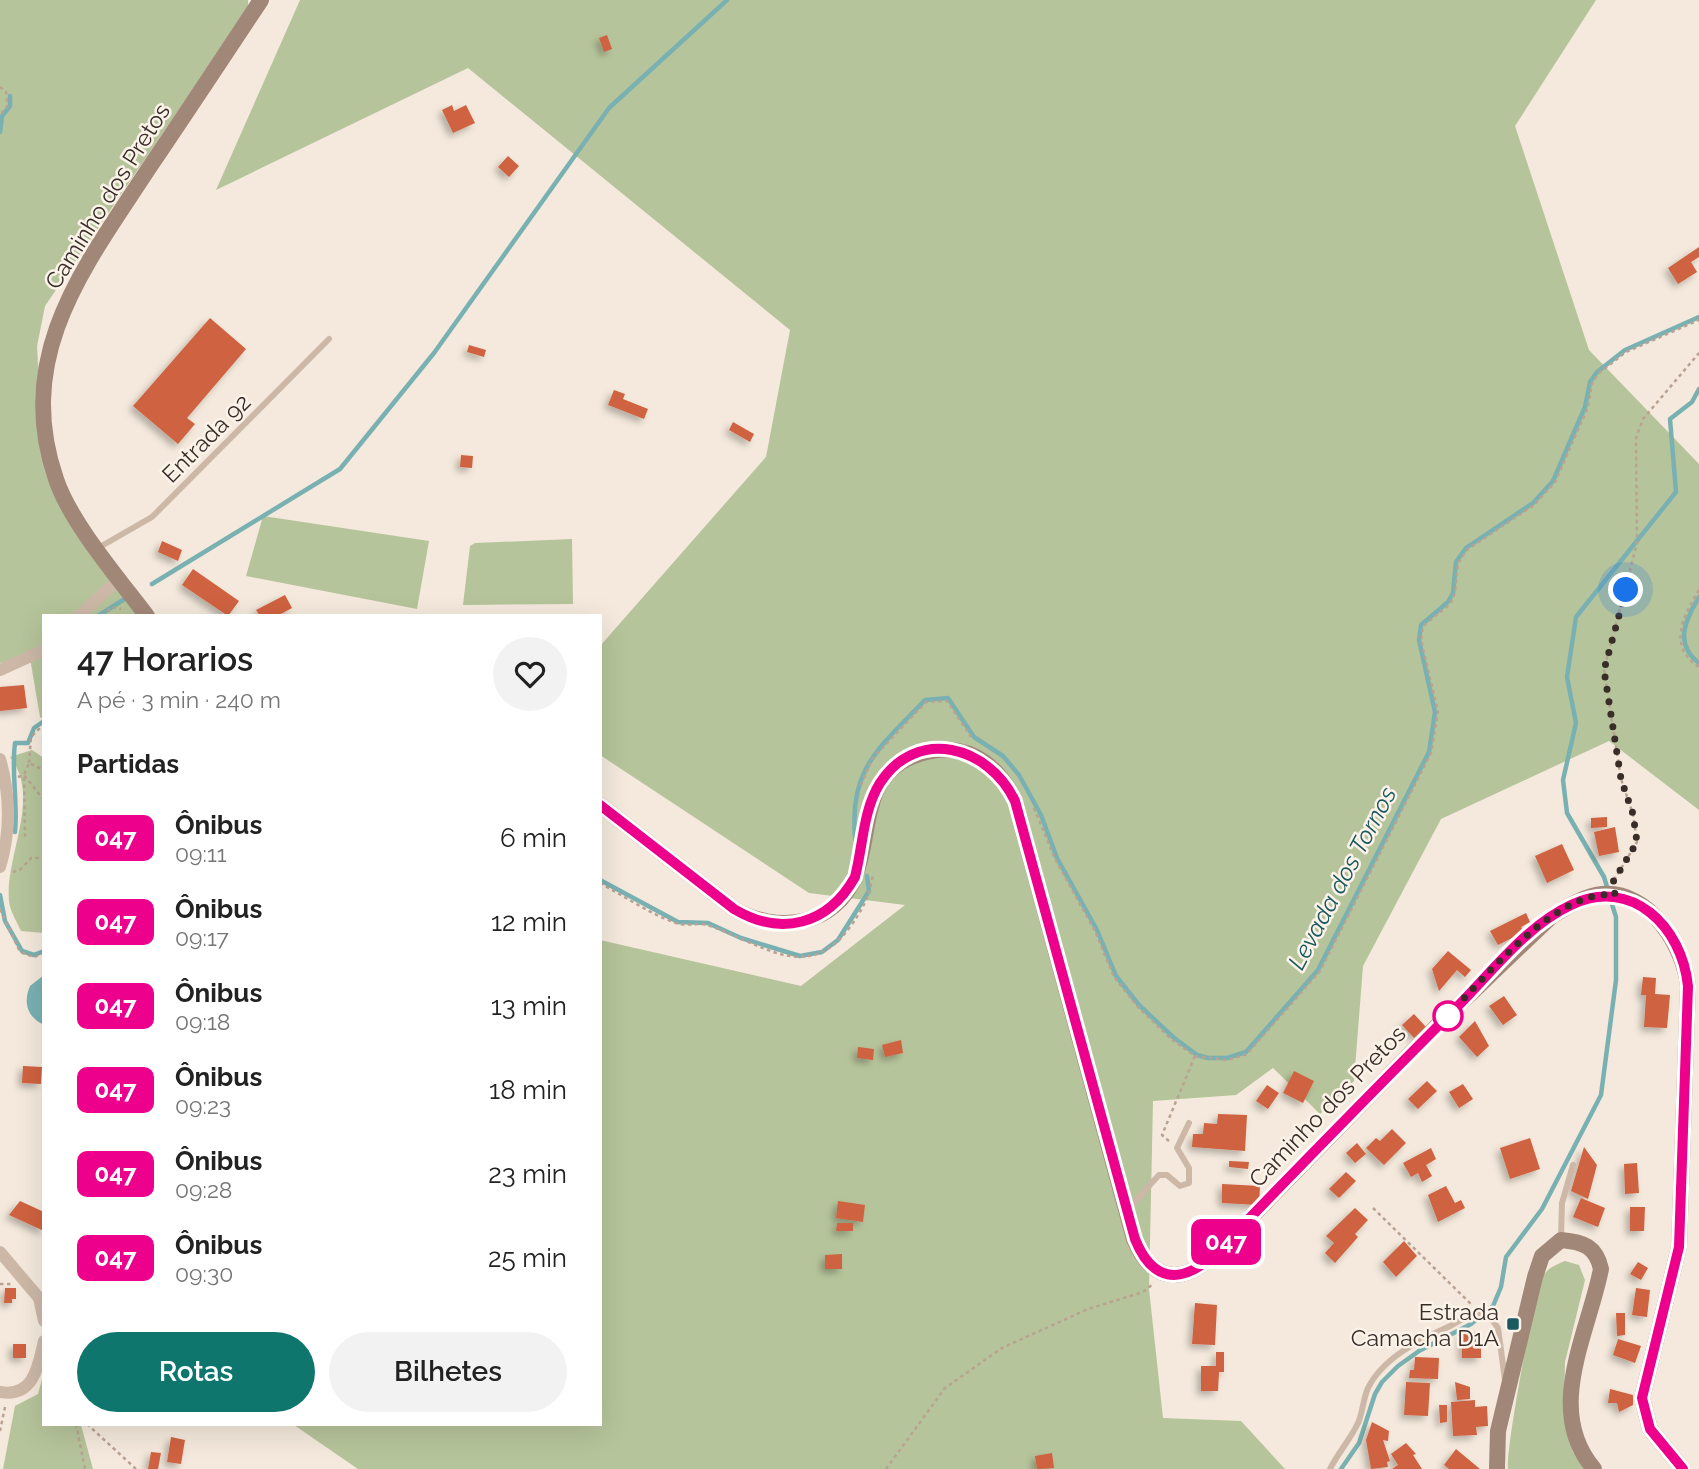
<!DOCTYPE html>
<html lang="pt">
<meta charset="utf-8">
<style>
:root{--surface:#fff;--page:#f2f2f2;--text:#222;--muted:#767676;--accent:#0f766e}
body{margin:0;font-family:Raleway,sans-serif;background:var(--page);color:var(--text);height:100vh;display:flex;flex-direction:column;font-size:26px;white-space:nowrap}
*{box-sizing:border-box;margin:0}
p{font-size:23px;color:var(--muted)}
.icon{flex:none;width:38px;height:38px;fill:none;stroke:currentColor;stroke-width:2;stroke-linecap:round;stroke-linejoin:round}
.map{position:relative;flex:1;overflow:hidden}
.drawer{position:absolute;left:42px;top:614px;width:560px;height:812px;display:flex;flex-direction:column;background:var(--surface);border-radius:0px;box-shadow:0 7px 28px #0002}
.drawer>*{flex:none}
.badge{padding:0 14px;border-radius:10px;font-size:24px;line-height:46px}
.you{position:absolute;width:35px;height:35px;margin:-18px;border:5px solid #fff;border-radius:50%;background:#1a73e8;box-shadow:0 0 0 10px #1a73e833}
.map>.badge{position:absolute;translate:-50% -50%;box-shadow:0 0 0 4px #fff}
h2{padding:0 35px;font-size:26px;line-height:63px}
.round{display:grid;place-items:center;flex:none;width:74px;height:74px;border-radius:37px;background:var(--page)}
.summary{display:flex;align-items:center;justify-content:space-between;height:119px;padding:0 35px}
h1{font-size:33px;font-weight:600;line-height:52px}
.cta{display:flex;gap:14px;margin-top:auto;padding:14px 35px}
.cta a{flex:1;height:80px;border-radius:42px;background:var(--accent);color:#fff;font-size:28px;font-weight:600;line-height:80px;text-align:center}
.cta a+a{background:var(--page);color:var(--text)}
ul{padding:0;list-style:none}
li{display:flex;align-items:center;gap:21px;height:84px;padding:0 35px}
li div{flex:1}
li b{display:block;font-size:26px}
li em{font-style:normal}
li .badge{min-width:77px;font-weight:700;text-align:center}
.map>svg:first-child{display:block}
.green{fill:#b6c49b}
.water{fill:#79b1b3}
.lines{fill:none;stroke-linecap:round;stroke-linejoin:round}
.stream{stroke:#79b1b3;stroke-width:4.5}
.building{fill:#cf623f;filter:url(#shadow)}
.path{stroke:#b9a291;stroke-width:2.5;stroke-dasharray:3.5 3.5;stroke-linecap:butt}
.service{stroke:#cdb8a7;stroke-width:6}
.minor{stroke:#cdb8a7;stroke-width:12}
.secondary{stroke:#a18778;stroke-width:16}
.line-casing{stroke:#fff;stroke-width:16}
.line{stroke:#ec008c;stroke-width:10}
.walk{stroke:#392d28;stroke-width:7;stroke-dasharray:0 12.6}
.stop-dot{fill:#fff;stroke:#ec008c;stroke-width:3.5}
.poi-dot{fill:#1a595e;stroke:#fbf3e9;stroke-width:2.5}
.labels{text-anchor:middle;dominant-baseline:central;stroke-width:5;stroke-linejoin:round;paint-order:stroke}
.street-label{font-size:23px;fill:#392d28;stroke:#fbf3e9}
.poi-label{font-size:23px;fill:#392d28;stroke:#fbf3e9;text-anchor:end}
.water-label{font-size:24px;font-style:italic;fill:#1a595e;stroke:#fbf3e9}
</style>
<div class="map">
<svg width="1699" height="1469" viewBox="0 0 1699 1469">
<defs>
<filter id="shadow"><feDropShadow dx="-4" dy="4" stdDeviation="3.5" flood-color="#0004"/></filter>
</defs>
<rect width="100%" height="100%" fill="#f4e9dc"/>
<path class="green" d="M0 0H248V8L45 306 37 346 43 454 91 532 148 616H44V720L40 717 30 658 0 663Z
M300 0H1596L1515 126 1589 350 1699 464V810L1609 741 1441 819 1363 966 1354 1081 1320 1114 1273 1068 1236 1095 1153 1101 1149 1289 1163 1418 1241 1421 1285 1469H358L294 1425 600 1424V940L801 986 905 905 809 893 600 755V646L766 457 790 330 468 68 216 190Z
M263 516 429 541 417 609 246 576Z
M572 539 573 604 463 605 470 546 475 543Z
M32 750 44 758V933L21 931C17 922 10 911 9 901 5 855 42 797 10 757Z
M1565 1261 1579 1265 1585 1280 1565 1362 1564 1408 1573 1452 1587 1469H1508C1505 1453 1535 1288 1543 1276 1548 1268 1557 1264 1565 1261Z
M44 1372V1424L81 1425 93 1469H3L15 1406 38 1394Z"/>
<path class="water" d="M44 975V1025C27 1017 23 1002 30 986Z"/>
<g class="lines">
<path class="stream" d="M0 132 2 116 10 106V96
M152 584 340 469 434 353 609 108 727 0
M1699 597C1685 620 1674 644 1699 663
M98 616 126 598
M15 832C18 801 11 773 15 743H28L34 728 44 721
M856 846C846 771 878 749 925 700L948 698 974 737 1003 756 1019 775 1041 815 1057 858 1097 930 1116 976 1139 1005 1173 1037 1197 1055 1208 1058H1227L1246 1052 1318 970 1429 752 1435 712 1419 640 1421 625 1448 602 1453 593 1456 562 1466 548 1533 503 1553 481 1585 407 1590 382 1597 372 1625 350 1699 317
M600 880 678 922 708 923 741 938 800 956 822 952 838 940 869 891 867 876
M1608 890 1604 877 1567 813 1563 780 1576 723 1567 677 1576 617 1676 492 1670 419 1692 402 1699 389
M0 895 5 921 22 951 34 955 44 951
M1341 1469 1359 1443 1375 1394 1382 1382 1398 1366 1419 1351 1471 1324 1493 1306 1501 1287 1506 1257 1542 1209 1601 1095 1616 980V917L1610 898"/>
</g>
<path class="building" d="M607 35 612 49 604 52 599 38Z
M452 105 454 111 466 105 475 123 453 133 442 110Z
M508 156 519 166 509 177 498 167Z
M1699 247V257L1691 262 1697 272 1678 284 1668 268Z
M210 318 246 349 187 418 195 424 178 444 133 406Z
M469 345 486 350 484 357 467 352Z
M614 390 625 394 623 399 648 409 644 419 608 405Z
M733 422 754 434 750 442 729 430Z
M461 455 473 456 472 468 460 467Z
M162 541 182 550 178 561 158 552Z
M193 569 239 601 228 616 182 585Z
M285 595 292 608 277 616H260L256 610Z
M24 685 27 708 0 711V687Z
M1607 817V827L1591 828V818Z
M1615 827 1619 852 1599 856 1594 832Z
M1562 844 1574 870 1547 883 1535 856Z
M1526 913 1530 922 1521 927 1524 932 1498 945 1490 931Z
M1448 951 1471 970 1465 977 1457 970 1439 991 1432 969Z
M1643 977 1656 978 1655 994 1670 995 1667 1028 1644 1027 1646 995H1641Z
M1504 996 1517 1015 1503 1025 1489 1006Z
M1414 1014 1426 1027 1414 1038 1402 1025Z
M1475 1021 1489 1046 1477 1057 1459 1037Z
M901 1040 903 1053 885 1057 882 1045Z
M858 1047 874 1049 873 1060 857 1058Z
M23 1066 42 1067 41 1084 22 1083Z
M1294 1071 1314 1081 1303 1103 1283 1093Z
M1427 1081 1437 1091 1418 1109 1408 1099Z
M1463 1084 1473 1099 1459 1108 1449 1092Z
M1267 1085 1279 1093 1268 1109 1256 1101Z
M1218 1114 1247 1115 1245 1151 1192 1147 1193 1134H1203L1204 1123 1217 1124Z
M1392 1129 1406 1143 1384 1165 1366 1148 1376 1138 1380 1141Z
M1530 1138 1540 1169 1510 1179 1500 1148Z
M1357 1143 1366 1154 1355 1163 1346 1153Z
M1584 1147 1597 1165 1588 1199 1571 1191Z
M1431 1148 1436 1159 1426 1165 1432 1176 1422 1182 1418 1173 1411 1177 1403 1163Z
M1229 1161 1249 1162 1248 1169 1229 1167Z
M1637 1163 1639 1193 1625 1194 1624 1164Z
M1346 1172 1356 1181 1339 1198 1329 1189Z
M1222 1184 1260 1186 1259 1205 1222 1203Z
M1446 1186 1455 1203 1461 1200 1465 1208 1438 1222 1428 1195Z
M1581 1198 1605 1208 1598 1227 1573 1217Z
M20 1201 44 1212V1231L9 1215Z
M838 1201 865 1205 863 1222 836 1218Z
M1630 1207H1645L1644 1231H1630Z
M1355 1208 1368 1220 1355 1234 1358 1237 1335 1263 1325 1253 1334 1243 1326 1236Z
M837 1223H853V1231H836Z
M1404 1241 1417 1256 1396 1277 1383 1262Z
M842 1254V1269H825V1255Z
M1638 1262 1648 1268 1641 1280 1630 1274Z
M5 1288H16V1299H12V1303H4Z
M1636 1288 1650 1290 1647 1317 1632 1315Z
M1195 1303 1217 1305 1215 1345 1192 1344Z
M1616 1313H1625V1335L1617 1336Z
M1462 1332H1481V1358H1462Z
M1618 1339 1641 1346 1635 1363 1613 1355Z
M13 1344H26V1358H13Z
M1216 1352H1224V1372H1219L1218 1391H1201V1366H1216Z
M1415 1357 1439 1358 1438 1379 1409 1378 1410 1370H1414Z
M1406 1382 1430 1383 1428 1416 1404 1415Z
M1455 1382 1470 1387V1399L1457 1400Z
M1610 1389 1633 1395V1405L1619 1412 1617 1403H1608Z
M1475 1400V1407L1487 1406 1488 1426 1476 1427 1477 1435 1453 1436 1451 1402Z
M1439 1405H1447V1422L1440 1423Z
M1372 1422 1389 1431 1388 1441 1383 1440 1390 1461 1387 1462 1388 1467 1371 1469 1366 1440Z
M171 1437 185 1440 181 1464 167 1462Z
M1406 1443 1416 1454 1413 1455 1422 1469H1392L1398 1465 1391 1454Z
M1456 1449 1480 1469H1449L1444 1465Z
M151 1452 161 1453 158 1469H148Z
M1052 1453 1054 1468 1037 1469 1035 1456Z"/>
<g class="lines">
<path class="path" d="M0 87 6 92 8 105 0 115
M1699 590C1683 616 1667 647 1699 667
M102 616 112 607 121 609
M29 763 31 737 44 724
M18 777 24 775 44 800
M861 785 872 759 926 702 947 701 971 737
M1034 808 1055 859 1095 931 1114 977 1137 1006 1171 1039 1195 1056 1227 1060 1247 1054 1320 971 1431 753 1438 712 1421 640 1423 626 1450 604 1455 593 1458 563 1468 549 1534 505 1555 482 1588 407 1592 383 1599 373 1626 352 1699 320
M25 837 24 775 29 763 44 770
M13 872 20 870 31 858H44
M1614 880 1637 842 1633 814 1621 779 1604 670 1637 543 1636 438 1643 419 1699 353
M600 883C624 896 650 914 676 923 686 927 697 922 707 925 760 942 807 986 850 927 863 909 869 897 873 875
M0 909 20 952 34 957 44 953
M1169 1141 1162 1135 1195 1056
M1373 1208 1472 1305
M0 1284H11
M76 1424 85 1469
M87 1424 136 1469
M0 1431 5 1407
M886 1469 945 1388 1002 1348 1088 1309 1143 1292 1154 1283"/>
<path class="service" d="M98 548 152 517 329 339
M1129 1208 1159 1175H1167L1180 1186 1189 1183V1168L1177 1148 1189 1123
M1561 1238 1562 1203 1573 1165
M1330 1469C1338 1453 1350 1440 1358 1423 1363 1412 1363 1399 1368 1388 1383 1358 1419 1340 1448 1327 1461 1320 1473 1312 1488 1314L1498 1328 1505 1380"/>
<path class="minor" d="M79 616 120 578
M0 670 44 650
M0 759C10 793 11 832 0 867
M0 1252 39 1298 44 1321
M0 1392C34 1398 38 1366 44 1341"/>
<path class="secondary" d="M147 616C119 579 70 522 56 479 13 355 85 266 149 168 187 112 224 56 261 0
M600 805 734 909C776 934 835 927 855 876 872 835 860 778 911 757 926 751 942 747 958 751 986 756 1003 776 1015 801L1134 1239C1152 1281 1179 1285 1212 1257L1443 1020 1552 916C1567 907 1584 896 1602 894 1650 890 1684 947 1688 986L1679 1247 1642 1398 1650 1429 1683 1469
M1497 1469 1498 1431 1535 1277 1542 1256 1561 1240C1583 1242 1596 1246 1601 1269 1588 1335 1544 1410 1594 1469"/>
</g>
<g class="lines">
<g class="line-casing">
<path id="line" d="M600 805 734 909C781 937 828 925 855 877 863 846 863 810 880 783 917 726 989 746 1015 801L1135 1239C1152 1281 1179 1285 1212 1257 1293 1173 1375 1089 1457 1007 1492 972 1526 926 1571 905 1632 876 1682 927 1688 986L1679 1247 1642 1398 1650 1429 1683 1469"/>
</g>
<use href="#line" class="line"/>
<path class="walk" d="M1448 1016 1443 1020C1482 982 1556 887 1615 895L1613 882 1637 842 1633 814 1621 779 1604 670 1626 590"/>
</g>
<circle class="stop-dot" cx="1448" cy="1016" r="14"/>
<rect class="poi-dot" x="1506" y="1317" width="14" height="14" rx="3.5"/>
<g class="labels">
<g class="street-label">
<text transform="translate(107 196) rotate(-58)">Caminho dos Pretos</text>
<text transform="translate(206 438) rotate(-45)">Entrada 92</text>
<text transform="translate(1327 1106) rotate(-46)">Caminho dos Pretos</text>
</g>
<g class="poi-label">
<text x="1499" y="1311">Estrada<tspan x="1499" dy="26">Camacha D1A</tspan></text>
</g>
<g class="water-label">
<text transform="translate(1342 878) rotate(-62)">Levada dos Tornos</text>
</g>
</g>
</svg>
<div class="you" style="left:1626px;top:590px"></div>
<b class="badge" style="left:1226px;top:1242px;background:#ec008c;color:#fff">047</b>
<section class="drawer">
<div class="summary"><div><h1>47 Horarios</h1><p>A pé · 3 min · 240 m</p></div><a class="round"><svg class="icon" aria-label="heart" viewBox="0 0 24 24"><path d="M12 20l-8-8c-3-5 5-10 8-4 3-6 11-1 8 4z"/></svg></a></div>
<h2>Partidas</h2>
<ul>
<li><span class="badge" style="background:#ec008c;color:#fff">047</span><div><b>Ônibus</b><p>09:11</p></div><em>6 min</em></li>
<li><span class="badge" style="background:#ec008c;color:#fff">047</span><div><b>Ônibus</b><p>09:17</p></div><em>12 min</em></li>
<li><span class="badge" style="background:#ec008c;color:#fff">047</span><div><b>Ônibus</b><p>09:18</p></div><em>13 min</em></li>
<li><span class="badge" style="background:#ec008c;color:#fff">047</span><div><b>Ônibus</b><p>09:23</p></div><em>18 min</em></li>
<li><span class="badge" style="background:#ec008c;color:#fff">047</span><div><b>Ônibus</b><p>09:28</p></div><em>23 min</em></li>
<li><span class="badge" style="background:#ec008c;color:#fff">047</span><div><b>Ônibus</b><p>09:30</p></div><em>25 min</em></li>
</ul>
<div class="cta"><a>Rotas</a><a>Bilhetes</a></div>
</section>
</div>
